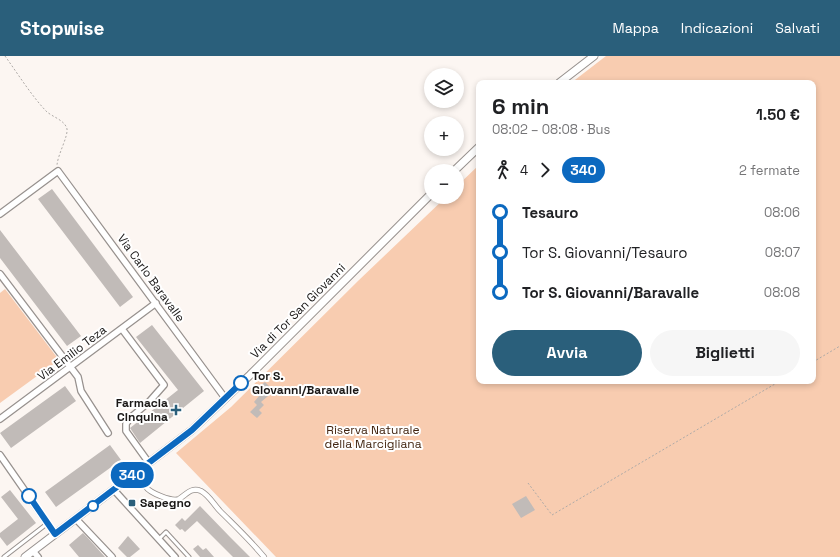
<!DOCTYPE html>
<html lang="it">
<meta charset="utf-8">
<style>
:root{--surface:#fff;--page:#f6f6f6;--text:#202124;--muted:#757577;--accent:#2a5f7b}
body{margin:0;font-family:"Space Grotesk",sans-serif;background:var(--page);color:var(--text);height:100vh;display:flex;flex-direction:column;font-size:15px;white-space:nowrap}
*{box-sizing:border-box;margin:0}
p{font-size:13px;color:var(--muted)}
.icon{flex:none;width:22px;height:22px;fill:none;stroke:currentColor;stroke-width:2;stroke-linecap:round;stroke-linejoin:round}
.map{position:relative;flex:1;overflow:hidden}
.sheet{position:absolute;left:476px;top:24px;width:340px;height:304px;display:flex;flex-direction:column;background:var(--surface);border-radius:8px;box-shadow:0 2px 6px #0003}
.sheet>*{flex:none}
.badge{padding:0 8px;border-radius:13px;font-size:14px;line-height:26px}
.fabs{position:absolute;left:424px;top:12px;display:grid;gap:8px}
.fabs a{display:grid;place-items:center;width:40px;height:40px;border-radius:50%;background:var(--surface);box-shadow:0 2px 6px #0003;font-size:20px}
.map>.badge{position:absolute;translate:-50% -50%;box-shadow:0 0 0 2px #fff}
.legs{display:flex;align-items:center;gap:6px;height:44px;padding:0 16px;font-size:13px}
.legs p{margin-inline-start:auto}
.head{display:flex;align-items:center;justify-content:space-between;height:68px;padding:0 16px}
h1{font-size:22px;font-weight:800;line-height:30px}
.cta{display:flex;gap:8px;margin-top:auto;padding:8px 16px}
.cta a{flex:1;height:46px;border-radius:24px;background:var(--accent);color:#fff;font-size:16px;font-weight:800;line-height:46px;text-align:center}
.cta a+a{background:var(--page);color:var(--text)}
ul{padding:0 16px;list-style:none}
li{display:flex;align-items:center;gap:14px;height:40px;font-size:15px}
li i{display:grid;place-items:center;width:6px;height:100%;margin:0 5px;background:currentColor}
li i::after{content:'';width:10px;height:10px;margin:-5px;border:3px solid;border-radius:50%;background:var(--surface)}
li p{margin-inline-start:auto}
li:first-child i{background:linear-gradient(#0000 50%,currentColor 0)}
li:last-child i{background:linear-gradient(currentColor 50%,#0000 0)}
header{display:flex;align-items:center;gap:24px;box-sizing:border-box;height:56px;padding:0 20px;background:var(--accent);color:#fff}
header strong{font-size:19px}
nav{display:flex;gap:22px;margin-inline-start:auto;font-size:14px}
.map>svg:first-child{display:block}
.green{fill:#f8ccb0}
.building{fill:#c1bbb8}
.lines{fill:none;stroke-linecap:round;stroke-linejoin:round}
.service-casing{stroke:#97918e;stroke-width:5}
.pedestrian-casing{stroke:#97918e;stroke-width:6}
.minor-casing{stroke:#97918e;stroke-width:8}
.tertiary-casing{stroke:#97918e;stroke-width:9}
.path{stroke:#aeaaa7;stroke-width:1;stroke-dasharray:2 2;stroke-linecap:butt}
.service{stroke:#fff;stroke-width:3}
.pedestrian{stroke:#fff;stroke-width:4.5}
.minor{stroke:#fff;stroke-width:5.5}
.tertiary{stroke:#fff;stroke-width:7}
.line-1-casing{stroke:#fff;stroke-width:9}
.line-1{stroke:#0c69bf;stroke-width:6}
.stop-1-dot{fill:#fff;stroke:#0c69bf;stroke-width:2}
.poi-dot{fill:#2a5f7b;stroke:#fff;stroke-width:1.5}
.labels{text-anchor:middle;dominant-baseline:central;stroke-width:4;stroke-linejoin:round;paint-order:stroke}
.street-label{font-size:12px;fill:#1a1817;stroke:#fff}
.stop-label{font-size:12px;font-weight:bold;fill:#1a1817;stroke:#fff;text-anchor:start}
.poi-label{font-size:12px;font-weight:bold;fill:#1a1817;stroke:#fff;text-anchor:end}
.park-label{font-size:12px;fill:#432612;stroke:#fff}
</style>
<header>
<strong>Stopwise</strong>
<nav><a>Mappa</a><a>Indicazioni</a><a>Salvati</a></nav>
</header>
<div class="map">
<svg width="840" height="501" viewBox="0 0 840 501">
<rect width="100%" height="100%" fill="#fcf6f2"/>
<path class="green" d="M606 0H840V501H276L176 397 231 351 359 224 446 141H457V130L479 109V325H813V27H571Z
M5 233 59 304 0 347V237Z"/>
<path class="building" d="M52 133 133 241 120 251 38 143Z
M0 174 81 280 67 290 0 202Z
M152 269 204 335 140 387 130 372 178 334 136 281Z
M265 326 274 335 261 346 264 349 259 354 262 357 257 362 250 356 257 349 254 346 259 340 254 335Z
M65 330 76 345 11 392 0 377Z
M110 389 121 404 56 451 45 436Z
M10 434 36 467 7 490 0 481V477L18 463 1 441Z
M526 440 535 454 521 462 512 448Z
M200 450 230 481 250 501H233L197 465 185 476 182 473 180 474 175 469 182 462 185 465Z
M83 477 87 481 105 501H79L69 489Z
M128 480 140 493 130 501H127L118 492Z
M198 489 203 494 206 492 214 501H200L193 493Z"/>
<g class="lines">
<g class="service-casing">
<path id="service" d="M159 483 166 476 189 501
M4 501 48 467"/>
</g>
<g class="pedestrian-casing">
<path id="pedestrian" d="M139 414C141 419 143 426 146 431 150 437 172 446 179 443 187 438 191 431 201 435 209 439 214 449 220 455 235 470 251 485 264 501"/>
</g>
<g class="minor-casing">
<path id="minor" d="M0 158 58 115 225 342
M0 218 78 321 81 335 108 377
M122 273 164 329 149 346 130 362 126 368V375L149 407
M0 363 156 247
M0 399 55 478
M114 434 175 501
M76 463 112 501
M33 495 38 501"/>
</g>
<g class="tertiary-casing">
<path id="tertiary" d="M559 27 594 0
M454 115 479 91
M25 501 192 374 250 319 431 138"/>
</g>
<path class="path" d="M5 0C18 18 31 39 46 55 52 61 65 64 67 73 68 81 58 98 57 109
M813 306 840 290
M528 427 552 459 780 325"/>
<use href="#service" class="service"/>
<use href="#pedestrian" class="pedestrian"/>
<use href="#minor" class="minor"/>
<use href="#tertiary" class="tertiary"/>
</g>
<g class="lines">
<g class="line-1-casing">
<path id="line-1" d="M29 440 55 478 192 374 241 327"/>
</g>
<use href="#line-1" class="line-1"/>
</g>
<g class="stop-1-dot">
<circle cx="241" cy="327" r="7"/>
<circle cx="29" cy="440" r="7"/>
<circle cx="93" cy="450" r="5"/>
</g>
<g class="poi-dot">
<path d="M174 348h4v4h4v4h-4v4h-4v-4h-4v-4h4z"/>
<rect x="128" y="443" width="8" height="8" rx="2"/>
</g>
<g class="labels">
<g class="street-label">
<text transform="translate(151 222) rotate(54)">Via Carlo Baravalle</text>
<text transform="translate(298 255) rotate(-45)">Via di Tor San Giovanni</text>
<text transform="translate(72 297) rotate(-37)">Via Emilio Teza</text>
</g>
<g class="stop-label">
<text x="252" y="320">Tor S.<tspan x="252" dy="14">Giovanni/Baravalle</tspan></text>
</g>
<g class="poi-label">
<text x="168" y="347">Farmacia<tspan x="168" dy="14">Cinquina</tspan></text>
<text x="140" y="447" text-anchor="start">Sapegno</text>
</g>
<g class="park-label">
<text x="373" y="374">Riserva Naturale<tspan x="373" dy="14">della Marcigliana</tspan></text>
</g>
</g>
</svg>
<div class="fabs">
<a><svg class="icon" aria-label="layers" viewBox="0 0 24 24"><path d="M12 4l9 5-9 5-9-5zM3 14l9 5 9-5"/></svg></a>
<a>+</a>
<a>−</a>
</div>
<b class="badge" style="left:132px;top:419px;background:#0c69bf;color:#fff">340</b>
<section class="sheet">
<div class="head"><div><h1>6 min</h1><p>08:02 – 08:08 · Bus</p></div><b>1.50 €</b></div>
<div class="legs"><svg class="icon" aria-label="walk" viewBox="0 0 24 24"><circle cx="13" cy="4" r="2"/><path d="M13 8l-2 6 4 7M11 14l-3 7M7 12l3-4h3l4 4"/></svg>4<svg class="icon" aria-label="forward" viewBox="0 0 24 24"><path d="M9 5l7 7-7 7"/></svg><b class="badge" style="background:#0c69bf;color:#fff">340</b><p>2 fermate</p></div>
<ul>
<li><i style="color:#0c69bf"></i><b>Tesauro</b><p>08:06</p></li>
<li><i style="color:#0c69bf"></i><span>Tor S. Giovanni/Tesauro</span><p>08:07</p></li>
<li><i style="color:#0c69bf"></i><b>Tor S. Giovanni/Baravalle</b><p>08:08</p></li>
</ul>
<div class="cta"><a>Avvia</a><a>Biglietti</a></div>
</section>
</div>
